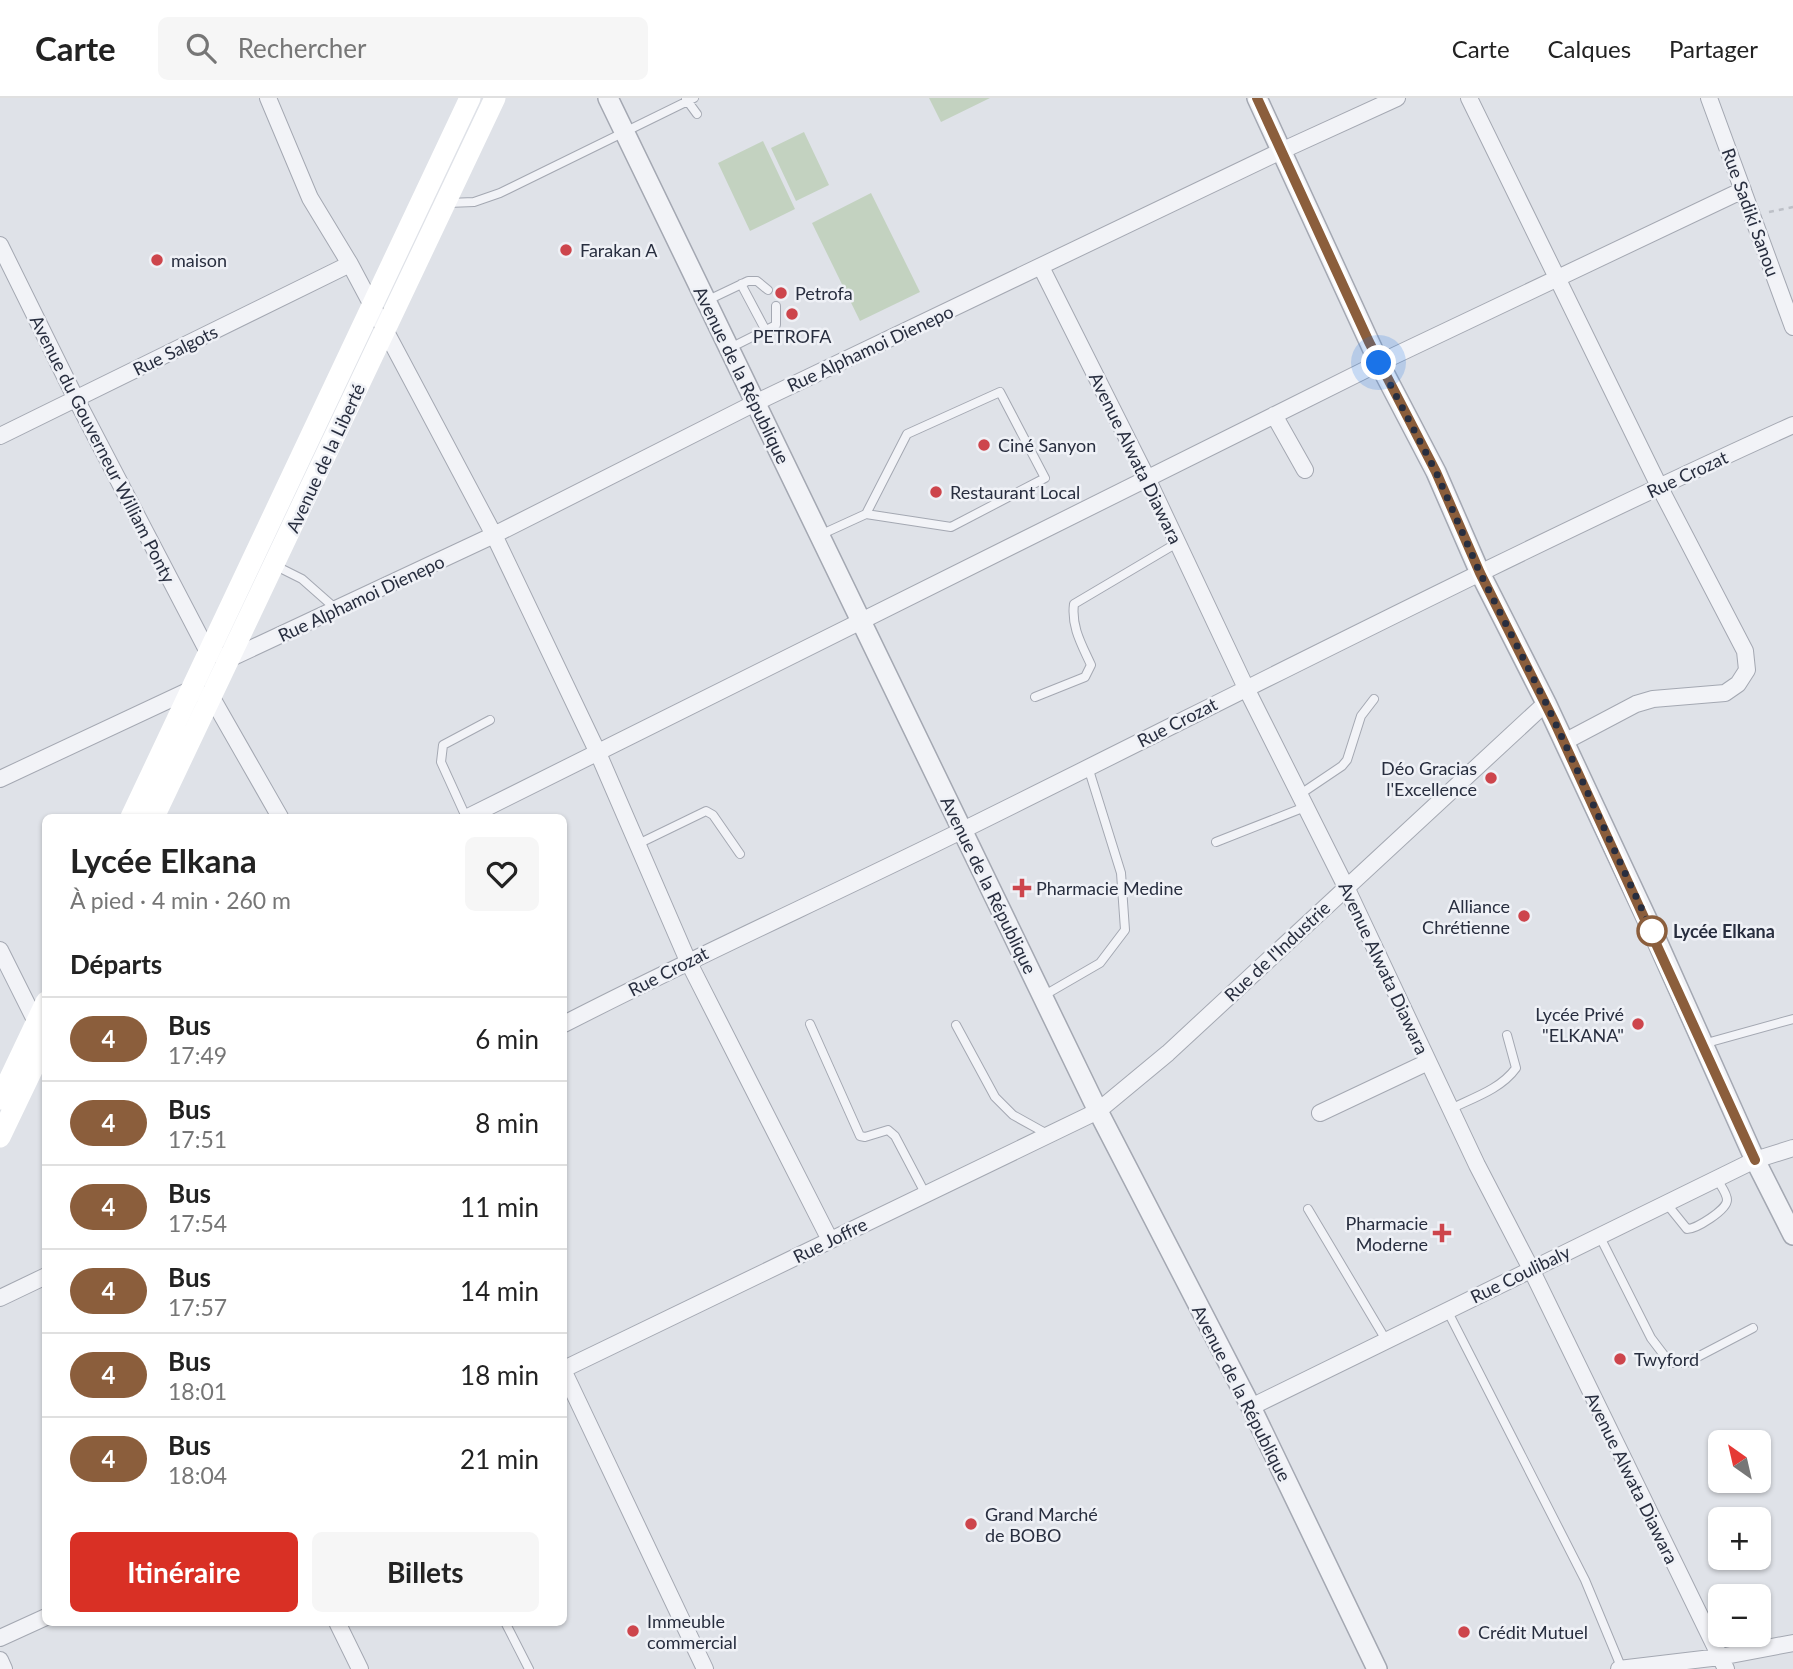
<!DOCTYPE html>
<html lang="fr">
<meta charset="utf-8">
<style>
:root{--surface:#fff;--page:#f6f6f6;--text:#222;--muted:#767676;--line:#e0e0e0;--accent:#d93025}
body{margin:0;font-family:Lato,sans-serif;background:var(--page);color:var(--text);height:100vh;display:flex;flex-direction:column;font-size:26px;white-space:nowrap}
*{box-sizing:border-box;margin:0}
p{font-size:23px;color:var(--muted)}
.icon{flex:none;width:38px;height:38px;fill:none;stroke:currentColor;stroke-width:2;stroke-linecap:round;stroke-linejoin:round}
.map{position:relative;flex:1;overflow:hidden}
.drawer{position:absolute;left:42px;top:716px;width:525px;height:812px;display:flex;flex-direction:column;background:var(--surface);border-radius:10px;box-shadow:0 2px 5px #0004}
.drawer>*{flex:none}
.badge{padding:0 14px;border-radius:23px;font-size:24px;line-height:46px}
.needle{width:46px;rotate:326deg}
.tools{position:absolute;left:1708px;top:1332px;display:grid;gap:14px}
.tools a{display:grid;place-items:center;width:63px;height:63px;border-radius:10px;background:var(--surface);box-shadow:0 2px 5px #0004;font-size:35px}
.you{position:absolute;width:35px;height:35px;margin:-18px;border:5px solid #fff;border-radius:50%;background:#1a73e8;box-shadow:0 0 0 10px #1a73e833}
.map>.badge{position:absolute;translate:-50% -50%;box-shadow:0 0 0 4px #fff}
h2{padding:0 28px;font-size:26px;line-height:63px}
.round{display:grid;place-items:center;flex:none;width:74px;height:74px;border-radius:10px;background:var(--page)}
.headline{display:flex;align-items:center;justify-content:space-between;height:119px;padding:0 28px}
h1{font-size:33px;font-weight:700;line-height:52px}
.cta{display:flex;gap:14px;margin-top:auto;padding:14px 28px}
.cta a{flex:1;height:80px;border-radius:10px;background:var(--accent);color:#fff;font-size:28px;font-weight:700;line-height:80px;text-align:center}
.cta a+a{background:var(--page);color:var(--text)}
ul{padding:0;list-style:none}
li{display:flex;align-items:center;gap:21px;height:84px;padding:0 28px;border-top:2px solid var(--line)}
li div{flex:1}
li b{display:block;font-size:26px}
li em{font-style:normal}
li .badge{min-width:77px;font-weight:700;text-align:center}
header{display:flex;align-items:center;gap:42px;box-sizing:border-box;height:98px;padding:0 35px;background:var(--surface);border-bottom:2px solid var(--line)}
header strong{font-size:33px}
nav{display:flex;gap:38px;margin-inline-start:auto;font-size:24px}
.search{width:490px;height:63px;background:var(--page);display:flex;align-items:center;gap:18px;box-sizing:border-box;padding:0 24px;border-radius:10px;color:var(--muted);font-size:26px}
.map>svg:first-child{display:block}
.green{fill:#c3d2c0}
.lines{fill:none;stroke-linecap:round;stroke-linejoin:round}
.service-casing{stroke:#a4a8b2;stroke-width:10}
.minor-casing{stroke:#a4a8b2;stroke-width:18}
.tertiary-casing{stroke:#a4a8b2;stroke-width:22}
.path{stroke:#bdc0c7;stroke-width:2.5;stroke-dasharray:5 5;stroke-linecap:butt}
.service{stroke:#f2f3f7;stroke-width:8}
.minor{stroke:#f2f3f7;stroke-width:16}
.tertiary{stroke:#f2f3f7;stroke-width:19}
.secondary{stroke:#fff;stroke-width:21}
.line-casing{stroke:#fff;stroke-width:16}
.line{stroke:#8b5e3c;stroke-width:10}
.walk{stroke:#282e3f;stroke-width:7;stroke-dasharray:0 12.6}
.poi-dot{fill:#cd454c;stroke:#eff1f6;stroke-width:2.5}
.stop-dot{fill:#fff;stroke:#8b5e3c;stroke-width:3.5}
.labels{text-anchor:middle;dominant-baseline:central;stroke-width:5;stroke-linejoin:round;paint-order:stroke}
.street-label{font-size:18px;fill:#282e3f;stroke:#eff1f6}
.poi-label{font-size:18px;fill:#282e3f;stroke:#eff1f6;text-anchor:start}
.stop-label{font-size:18px;font-weight:bold;fill:#282e3f;stroke:#eff1f6;text-anchor:start}
</style>
<header>
<strong>Carte</strong>
<div class="search"><svg class="icon" aria-label="search" viewBox="0 0 24 24"><circle cx="10" cy="10" r="6"/><path d="M15 15l6 6"/></svg>Rechercher</div>
<nav><a>Carte</a><a>Calques</a><a>Partager</a></nav>
</header>
<div class="map">
<svg width="1793" height="1571" viewBox="0 0 1793 1571">
<rect width="100%" height="100%" fill="#dfe2e8"/>
<path class="green" d="M929 0H990L941 24Z
M804 34 829 87 796 103 771 50Z
M763 43 795 111 750 133 718 65Z
M871 95 920 194 860 223 812 125Z"/>
<g class="lines">
<g class="service-casing">
<path id="service" d="M686 1 697 16
M448 105 474 104 500 95 694 0
M741 186 766 233
M706 203 748 183H757L768 192
M730 250 776 227V208
M820 437 866 416 907 336 1000 294 1045 380 951 429 866 416
M274 467 302 481 336 511
M1035 599 1085 579 1091 567C1082 547 1071 529 1074 506L1177 445
M1299 697 1342 668 1347 662 1361 618 1374 601
M466 719 441 664 443 647 490 622
M1216 744 1305 709
M638 746 706 713 713 717 740 756
M1043 898 1100 865 1125 832 1121 775 1088 669
M810 926 860 1038 865 1039 888 1032 895 1038 925 1095
M956 927 995 999 1013 1017 1049 1037
M1703 946 1793 921
M1450 1011C1473 1000 1501 991 1516 970L1507 937
M1666 1105 1687 1131C1696 1131 1727 1112 1727 1102 1727 1095 1720 1087 1717 1081
M1308 1111 1386 1242
M1599 1137 1651 1240 1670 1265H1686L1753 1230
M1447 1212 1585 1482 1622 1571
M505 1524 529 1571"/>
</g>
<g class="minor-casing">
<path id="minor" d="M268 0 310 100 350 166 494 437 598 655 688 863 830 1142
M1469 0 1659 388 1745 553 1747 572 1738 586 1725 595 1653 601 1636 606 1564 644
M1709 0 1793 229
M0 147 76 301 208 554 231 560 494 437 755 305 1281 53 1397 0
M1041 169 1147 380 1246 590 1346 789 1477 1067 1531 1171 1726 1571
M1274 317 1305 372
M0 338 350 166
M0 681 190 592 212 600 280 719
M468 719 1379 265 1743 92
M0 852 40 932
M564 926C696 858 832 797 965 731 1240 595 1513 454 1793 327
M1320 1015 1428 964
M0 1200 46 1178
M564 1271 1098 1013 1168 955 1546 605
M564 1274 705 1571
M1251 1309 1755 1062 1793 1050
M337 1524 360 1571
M0 1540 46 1519
M0 1562 4 1571
M1619 1571 1720 1559 1793 1545"/>
</g>
<g class="tertiary-casing">
<path id="tertiary" d="M608 0 1098 1013 1251 1309 1377 1571
M1257 0 1379 265 1436 374 1480 475 1546 605 1653 834 1755 1062 1793 1137"/>
</g>
<path class="path" d="M1769 114 1793 109"/>
<use href="#service" class="service"/>
<use href="#minor" class="minor"/>
<use href="#tertiary" class="tertiary"/>
<path class="secondary" d="M131 719 470 0
M154 719 495 0
M0 1001 46 904
M0 1039 46 943"/>
</g>
<g class="lines">
<g class="line-casing">
<path id="line" d="M1257 0 1369 244 1436 374 1480 475 1555 625 1755 1062"/>
</g>
<use href="#line" class="line"/>
<path class="walk" d="M1379 265 1436 374 1480 475 1546 605 1652 833"/>
</g>
<g class="poi-dot">
<circle cx="566" cy="152" r="7"/>
<circle cx="157" cy="162" r="7"/>
<circle cx="781" cy="195" r="7"/>
<circle cx="792" cy="216" r="7"/>
<circle cx="984" cy="347" r="7"/>
<circle cx="936" cy="394" r="7"/>
<circle cx="1491" cy="680" r="7"/>
<path d="M1018.5 779.5h7v7h7v7h-7v7h-7v-7h-7v-7h7z"/>
<circle cx="1524" cy="818" r="7"/>
<circle cx="1638" cy="926" r="7"/>
<path d="M1438.5 1124.5h7v7h7v7h-7v7h-7v-7h-7v-7h7z"/>
<circle cx="1620" cy="1261" r="7"/>
<circle cx="971" cy="1426" r="7"/>
<circle cx="633" cy="1533" r="7"/>
<circle cx="1464" cy="1534" r="7"/>
</g>
<circle class="stop-dot" cx="1652" cy="833" r="14"/>
<g class="labels">
<g class="street-label">
<text transform="translate(1751 114) rotate(70)">Rue Sadiki Sanou</text>
<text transform="translate(870 250) rotate(-25)">Rue Alphamoi Dienepo</text>
<text transform="translate(175 252) rotate(-26)">Rue Salgots</text>
<text transform="translate(742 277) rotate(64)">Avenue de la République</text>
<text transform="translate(103 351) rotate(63)">Avenue du Gouverneur William Ponty</text>
<text transform="translate(325 360) rotate(-65)">Avenue de la Liberté</text>
<text transform="translate(1136 360) rotate(64)">Avenue Alwata Diawara</text>
<text transform="translate(1687 376) rotate(-25)">Rue Crozat</text>
<text transform="translate(361 500) rotate(-25)">Rue Alphamoi Dienepo</text>
<text transform="translate(1177 624) rotate(-27)">Rue Crozat</text>
<text transform="translate(989 787) rotate(64)">Avenue de la République</text>
<text transform="translate(1277 853) rotate(-43)">Rue de l'Industrie</text>
<text transform="translate(1384 870) rotate(65)">Avenue Alwata Diawara</text>
<text transform="translate(668 873) rotate(-27)">Rue Crozat</text>
<text transform="translate(830 1142) rotate(-26)">Rue Joffre</text>
<text transform="translate(1520 1176) rotate(-26)">Rue Coulibaly</text>
<text transform="translate(1242 1295) rotate(63)">Avenue de la République</text>
<text transform="translate(1632 1380) rotate(64)">Avenue Alwata Diawara</text>
</g>
<g class="poi-label">
<text x="580" y="152">Farakan A</text>
<text x="171" y="162">maison</text>
<text x="795" y="195">Petrofa</text>
<text x="792" y="238" text-anchor="middle">PETROFA</text>
<text x="998" y="347">Ciné Sanyon</text>
<text x="950" y="394">Restaurant Local</text>
<text x="1477" y="670" text-anchor="end">Déo Gracias<tspan x="1477" dy="21">l'Excellence</tspan></text>
<text x="1036" y="790">Pharmacie Medine</text>
<text x="1510" y="808" text-anchor="end">Alliance<tspan x="1510" dy="21">Chrétienne</tspan></text>
<text x="1624" y="916" text-anchor="end">Lycée Privé<tspan x="1624" dy="21">"ELKANA"</tspan></text>
<text x="1428" y="1125" text-anchor="end">Pharmacie<tspan x="1428" dy="21">Moderne</tspan></text>
<text x="1634" y="1261">Twyford</text>
<text x="985" y="1416">Grand Marché<tspan x="985" dy="21">de BOBO</tspan></text>
<text x="647" y="1523">Immeuble<tspan x="647" dy="21">commercial</tspan></text>
<text x="1478" y="1534">Crédit Mutuel</text>
</g>
<g class="stop-label">
<text x="1673" y="833">Lycée Elkana</text>
</g>
</g>
</svg>
<div class="tools">
<a><svg class="needle" viewBox="-14 -14 28 28"><path d="M0-13l5 13h-10z" fill="#e53935"/><path d="M0 13l5-13h-10z" fill="#767676"/></svg></a>
<a>+</a>
<a>−</a>
</div>
<div class="you" style="left:1379px;top:265px"></div>
<section class="drawer">
<div class="headline"><div><h1>Lycée Elkana</h1><p>À pied · 4 min · 260 m</p></div><a class="round"><svg class="icon" aria-label="heart" viewBox="0 0 24 24"><path d="M12 20l-8-8c-3-5 5-10 8-4 3-6 11-1 8 4z"/></svg></a></div>
<h2>Départs</h2>
<ul>
<li><span class="badge" style="background:#8b5e3c;color:#fff">4</span><div><b>Bus</b><p>17:49</p></div><em>6 min</em></li>
<li><span class="badge" style="background:#8b5e3c;color:#fff">4</span><div><b>Bus</b><p>17:51</p></div><em>8 min</em></li>
<li><span class="badge" style="background:#8b5e3c;color:#fff">4</span><div><b>Bus</b><p>17:54</p></div><em>11 min</em></li>
<li><span class="badge" style="background:#8b5e3c;color:#fff">4</span><div><b>Bus</b><p>17:57</p></div><em>14 min</em></li>
<li><span class="badge" style="background:#8b5e3c;color:#fff">4</span><div><b>Bus</b><p>18:01</p></div><em>18 min</em></li>
<li><span class="badge" style="background:#8b5e3c;color:#fff">4</span><div><b>Bus</b><p>18:04</p></div><em>21 min</em></li>
</ul>
<div class="cta"><a>Itinéraire</a><a>Billets</a></div>
</section>
</div>
